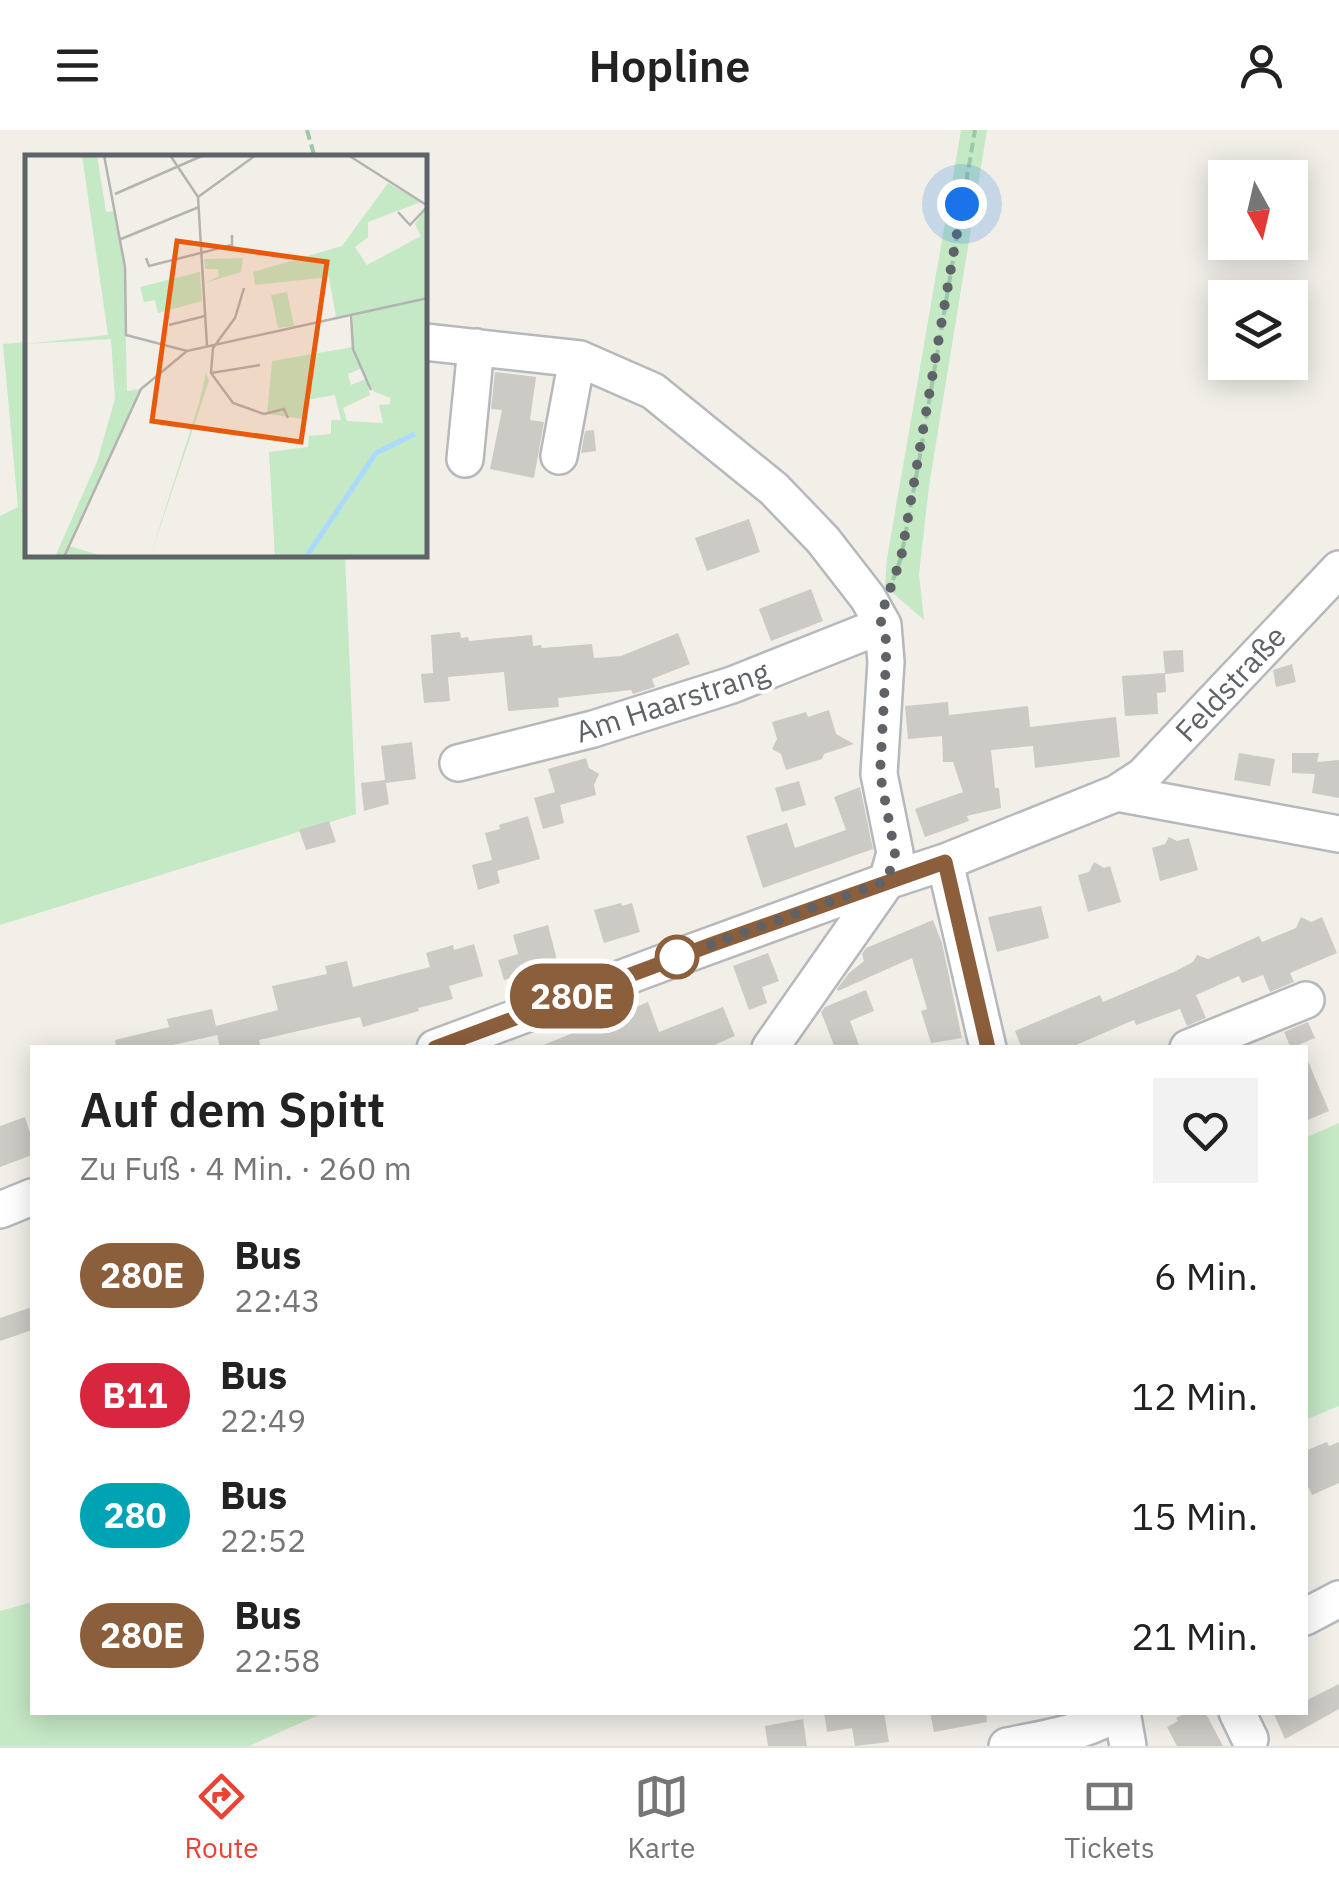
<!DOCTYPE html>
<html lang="de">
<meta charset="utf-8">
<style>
:root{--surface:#fff;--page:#f2f2f2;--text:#222;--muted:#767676;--line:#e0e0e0;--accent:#ea4335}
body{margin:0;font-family:"IBM Plex Sans",sans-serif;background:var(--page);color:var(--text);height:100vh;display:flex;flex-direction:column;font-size:38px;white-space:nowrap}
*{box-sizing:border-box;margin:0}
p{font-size:32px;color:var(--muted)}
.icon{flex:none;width:55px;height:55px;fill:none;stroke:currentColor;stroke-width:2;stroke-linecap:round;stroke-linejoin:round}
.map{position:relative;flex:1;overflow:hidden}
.side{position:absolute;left:30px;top:915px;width:1278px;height:670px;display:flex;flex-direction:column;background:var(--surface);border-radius:0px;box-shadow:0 5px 25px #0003}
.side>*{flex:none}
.badge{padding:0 20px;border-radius:32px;font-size:35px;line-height:65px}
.needle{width:65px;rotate:172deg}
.tools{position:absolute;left:1208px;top:30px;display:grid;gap:20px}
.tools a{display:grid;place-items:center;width:100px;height:100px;border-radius:0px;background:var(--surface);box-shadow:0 5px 25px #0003;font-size:50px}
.you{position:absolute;width:50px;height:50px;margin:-25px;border:8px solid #fff;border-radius:50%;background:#1a73e8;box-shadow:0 0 0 15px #1a73e833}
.map>.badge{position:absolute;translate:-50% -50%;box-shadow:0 0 0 5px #fff}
.round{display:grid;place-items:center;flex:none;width:105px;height:105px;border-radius:0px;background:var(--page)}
.headline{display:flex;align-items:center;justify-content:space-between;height:170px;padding:0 50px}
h1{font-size:48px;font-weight:600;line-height:75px}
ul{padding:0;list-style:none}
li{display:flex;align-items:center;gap:30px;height:120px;padding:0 50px}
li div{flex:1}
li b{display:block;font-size:38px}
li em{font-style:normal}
li .badge{min-width:110px;font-weight:700;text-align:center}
header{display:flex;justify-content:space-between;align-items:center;height:130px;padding:0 50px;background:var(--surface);font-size:45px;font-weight:600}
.dock{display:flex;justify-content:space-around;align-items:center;height:140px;border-top:2px solid var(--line);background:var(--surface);font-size:28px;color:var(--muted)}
.dock a{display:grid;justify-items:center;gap:5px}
.dock .current{color:var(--accent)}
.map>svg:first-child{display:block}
.green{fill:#c5e8c5}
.building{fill:#cccac5}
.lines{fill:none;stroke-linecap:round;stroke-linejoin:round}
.minor-casing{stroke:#b5b8bc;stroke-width:40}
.path{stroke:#9cc7a9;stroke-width:4;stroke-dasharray:10 5;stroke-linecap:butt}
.minor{stroke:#fff;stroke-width:35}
.line-casing{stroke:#fff;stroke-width:22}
.line{stroke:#8b5e3c;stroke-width:15}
.walk{stroke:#5f6368;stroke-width:10;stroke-dasharray:0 18}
.stop-dot{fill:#fff;stroke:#8b5e3c;stroke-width:5}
.labels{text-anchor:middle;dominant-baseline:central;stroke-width:8;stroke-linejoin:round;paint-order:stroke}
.street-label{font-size:30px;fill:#5f6368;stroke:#fff}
.inset-river{fill:none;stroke:#aadaff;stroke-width:5}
.inset-road{fill:none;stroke:#b3b3b1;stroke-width:2.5}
.view{fill:#e8590c;fill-opacity:0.15;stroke:#e8590c;stroke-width:5}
.inset-edge{fill:none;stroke:#5f6368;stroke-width:5}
</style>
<header><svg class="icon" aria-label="menu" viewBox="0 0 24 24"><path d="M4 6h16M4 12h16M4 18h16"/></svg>Hopline<svg class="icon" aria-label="person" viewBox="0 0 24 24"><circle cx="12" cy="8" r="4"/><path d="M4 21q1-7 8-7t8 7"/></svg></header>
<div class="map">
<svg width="1339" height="1616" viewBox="0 0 1339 1616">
<rect width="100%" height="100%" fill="#f1efe8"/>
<path class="green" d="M961 0H987L929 356 919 444 924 490 885 456 887 429Z
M27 212 28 425H345L356 684 0 795V386L18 377 3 214Z
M1339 993V1276L1305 1290V1008Z
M32 1472V1582L323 1583 249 1616H0V1481Z"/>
<path class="building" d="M495 242 536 247 530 290 544 292 534 348 490 339 502 280 491 279Z
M594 300 596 321 581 323 585 301Z
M749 389 760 422 707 441 695 408Z
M811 459 823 491 771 511 759 479Z
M460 502 461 508 468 507 469 511 532 505 533 516 541 515 542 518 592 514 594 528 621 526 678 503 690 534 652 549 655 557 633 564 631 560 558 568 559 577 508 581 504 542 448 547 450 571 424 573 421 544 433 543 431 505Z
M1183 520 1184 542 1165 544 1166 562 1157 563 1158 584 1125 586 1122 546 1165 543 1163 521Z
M1292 534 1296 552 1276 557 1273 540Z
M948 572 949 585 1028 576 1030 597 1116 587 1120 627 1035 638 1033 616 991 620 995 658H999L1001 678 967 686 969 691 925 707 915 679 963 662 953 632H943L942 606 908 609 905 576Z
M829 580 836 604 854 614 824 624 822 629 786 640 781 624 772 619 777 609 772 592 806 582 808 587Z
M412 612 416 649 386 653 389 674 364 681 361 653 385 650 381 616Z
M1239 623 1275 629 1270 656 1234 650Z
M1292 623H1319L1317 632 1339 630V668L1312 663 1315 644 1292 643Z
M586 628 589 638 599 644 594 655 596 665 560 675 564 693 543 699 534 668 555 662 548 639Z
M799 651 806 675 782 682 775 658Z
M860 657 873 719 763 758 746 706 787 693 795 718 846 700 834 667Z
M528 686 540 729 497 741 500 753 478 760 472 735 492 730 485 703 500 699 499 695Z
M329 691 336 712 306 720 299 700Z
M1169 707 1177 711 1189 708 1198 740 1160 751 1152 718 1165 714Z
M1094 732 1104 738 1110 736 1121 772 1088 782 1078 745 1089 742Z
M621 773 622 776 632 773 640 802 604 813 594 780Z
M1041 776 1049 808 997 822 988 787Z
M1301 787 1311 792 1322 787 1337 823 1290 843 1294 852 1270 862 1263 845 1242 853 1239 846 1196 865 1206 888 1187 896 1180 879 1136 895 1134 890 1069 918H1022L1015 901 1100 865 1103 872 1176 841 1193 832 1197 825 1208 829 1259 806 1262 812 1296 798Z
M933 790 942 813 962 908 931 913 921 881 927 879 912 828 838 861 837 859 849 843 864 831 862 824 866 818Z
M548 795 557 830 523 840 524 844 504 850 498 830 518 824 522 838 513 805Z
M474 814 483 846 449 856 453 869 418 878 419 881 363 897 360 887 259 910 261 918H220L217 905 173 915 174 918H116L115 910 169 897 167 889 212 879 216 896 278 880 272 856 327 844 325 836 347 831 353 857 430 837 426 823 453 815 454 820Z
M768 823 779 851 762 857 767 873 749 880 733 836Z
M866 860 874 881 850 891 860 918H835L821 882 825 877Z
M648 872 659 902 723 877 735 906 707 918H536Z
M1308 892 1315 908 1291 918 1284 902Z
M1305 924 1329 981 1305 991Z
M25 987 32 1009V1025L0 1037V996Z
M32 1177V1200L0 1211V1188Z
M1327 1312 1329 1316 1339 1312V1353L1312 1365 1305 1349V1321Z
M1339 1554V1579L1285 1609 1273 1582H1305V1571Z
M824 1582H884L889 1612 855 1616 852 1598 827 1602Z
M930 1582H986L987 1592 934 1602Z
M1186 1582H1205L1223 1616H1177L1167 1597 1178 1591 1176 1588Z
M803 1589 807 1616H768L765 1596Z"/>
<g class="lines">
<g class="minor-casing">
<path id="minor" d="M425 212 580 229 653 261 774 359 823 410 868 468 883 495 886 532 879 644 895 723 887 751 770 918
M559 326 577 229
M465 329 476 217
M458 633 593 599 732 555 883 495
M1117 663 1339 704
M945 732 988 918
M435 918 676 828 887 751 945 732 1117 663 1143 646 1339 439
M1188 918 1306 870
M0 1080 32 1067
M1305 1487 1339 1469
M1122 1582 1128 1616
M1237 1582 1250 1609
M1007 1616C1046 1608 1084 1603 1118 1582"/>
</g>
<path class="path" d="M307 0 315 28
M893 450 901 428 919 331 975 0"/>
<use href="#minor" class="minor"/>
</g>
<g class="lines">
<g class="line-casing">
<path id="line" d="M435 918 713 814 945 732 988 918"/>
</g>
<use href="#line" class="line"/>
<path class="walk" d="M677 827 887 751 895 723 880 644 886 532V510L880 488 901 428 962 74"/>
</g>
<circle class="stop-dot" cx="677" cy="827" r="20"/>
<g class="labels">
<g class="street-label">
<text transform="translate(1230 553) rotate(-47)">Feldstraße</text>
<text transform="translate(672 571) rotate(-18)">Am Haarstrang</text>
</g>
</g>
<g transform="translate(25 25)">
<rect width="402" height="402" fill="#f1efe8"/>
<path d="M57 0H72L81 57 91 56 99 112 102 236 115 234 44 391 81 402H30L72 307 90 244 86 184 0 189 83 180ZM363 28 396 47 343 67V82L330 92 342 110 372 94 396 81 390 69 402 52V402H250L244 297 283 292 284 281 306 279V265H316L310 240 281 245 279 264 242 259 247 206 328 192V159L311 162 304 122 230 130 228 117 317 91ZM337 213 348 236 365 243V249L354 250 358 268 322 266 318 253 345 240 341 224 326 230 323 219ZM218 103 216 117 180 128 194 121 193 114H180L179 104ZM175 117 177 146 133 158 130 145 119 147 115 132ZM262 137 269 171 253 173 246 140ZM181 218 184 226 125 402 174 248Z" fill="#c5e8c5" fill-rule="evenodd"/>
<path class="inset-river" d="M281 402 351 298 390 279"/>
<path class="inset-road" d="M79 0 100 112 101 180 162 196 403 143M145 0 173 42M323 0 403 51M90 39 179 0M173 42 182 191M173 42 231 0M373 57 385 70 403 51M96 84 174 52M121 103 124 111 207 90V80M219 133 210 163 188 193 186 218 208 248 239 259M326 159 328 194 346 235M144 170 180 161M186 218 235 210M239 259 259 254 263 263M39 402 116 234 162 196"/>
<path class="view" d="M152 86 302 107 276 287 127 266Z"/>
<rect width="402" height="402" class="inset-edge"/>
</g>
</svg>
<div class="tools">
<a><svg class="needle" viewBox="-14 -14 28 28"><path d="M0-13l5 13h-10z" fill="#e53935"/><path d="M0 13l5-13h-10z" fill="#767676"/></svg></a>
<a><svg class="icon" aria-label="layers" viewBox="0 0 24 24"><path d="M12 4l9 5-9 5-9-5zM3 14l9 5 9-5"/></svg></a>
</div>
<div class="you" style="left:962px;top:74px"></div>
<b class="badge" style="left:572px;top:866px;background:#8b5e3c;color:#fff">280E</b>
<section class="side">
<div class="headline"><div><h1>Auf dem Spitt</h1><p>Zu Fuß · 4 Min. · 260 m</p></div><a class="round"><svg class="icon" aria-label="heart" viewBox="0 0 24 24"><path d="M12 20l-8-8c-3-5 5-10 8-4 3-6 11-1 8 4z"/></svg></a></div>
<ul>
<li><span class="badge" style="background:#8b5e3c;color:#fff">280E</span><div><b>Bus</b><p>22:43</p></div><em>6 Min.</em></li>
<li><span class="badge" style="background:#d7263d;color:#fff">B11</span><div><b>Bus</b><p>22:49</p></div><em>12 Min.</em></li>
<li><span class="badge" style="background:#00a3b4;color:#fff">280</span><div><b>Bus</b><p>22:52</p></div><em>15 Min.</em></li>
<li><span class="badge" style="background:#8b5e3c;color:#fff">280E</span><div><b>Bus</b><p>22:58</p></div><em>21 Min.</em></li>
</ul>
</section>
</div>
<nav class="dock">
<a class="current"><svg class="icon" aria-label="directions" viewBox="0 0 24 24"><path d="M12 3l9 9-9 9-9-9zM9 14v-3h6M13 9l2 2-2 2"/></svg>Route</a>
<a><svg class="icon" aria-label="map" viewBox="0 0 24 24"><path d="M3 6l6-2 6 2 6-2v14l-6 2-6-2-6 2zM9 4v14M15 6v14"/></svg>Karte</a>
<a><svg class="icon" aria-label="tickets" viewBox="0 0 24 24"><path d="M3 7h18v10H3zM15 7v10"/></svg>Tickets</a>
</nav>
